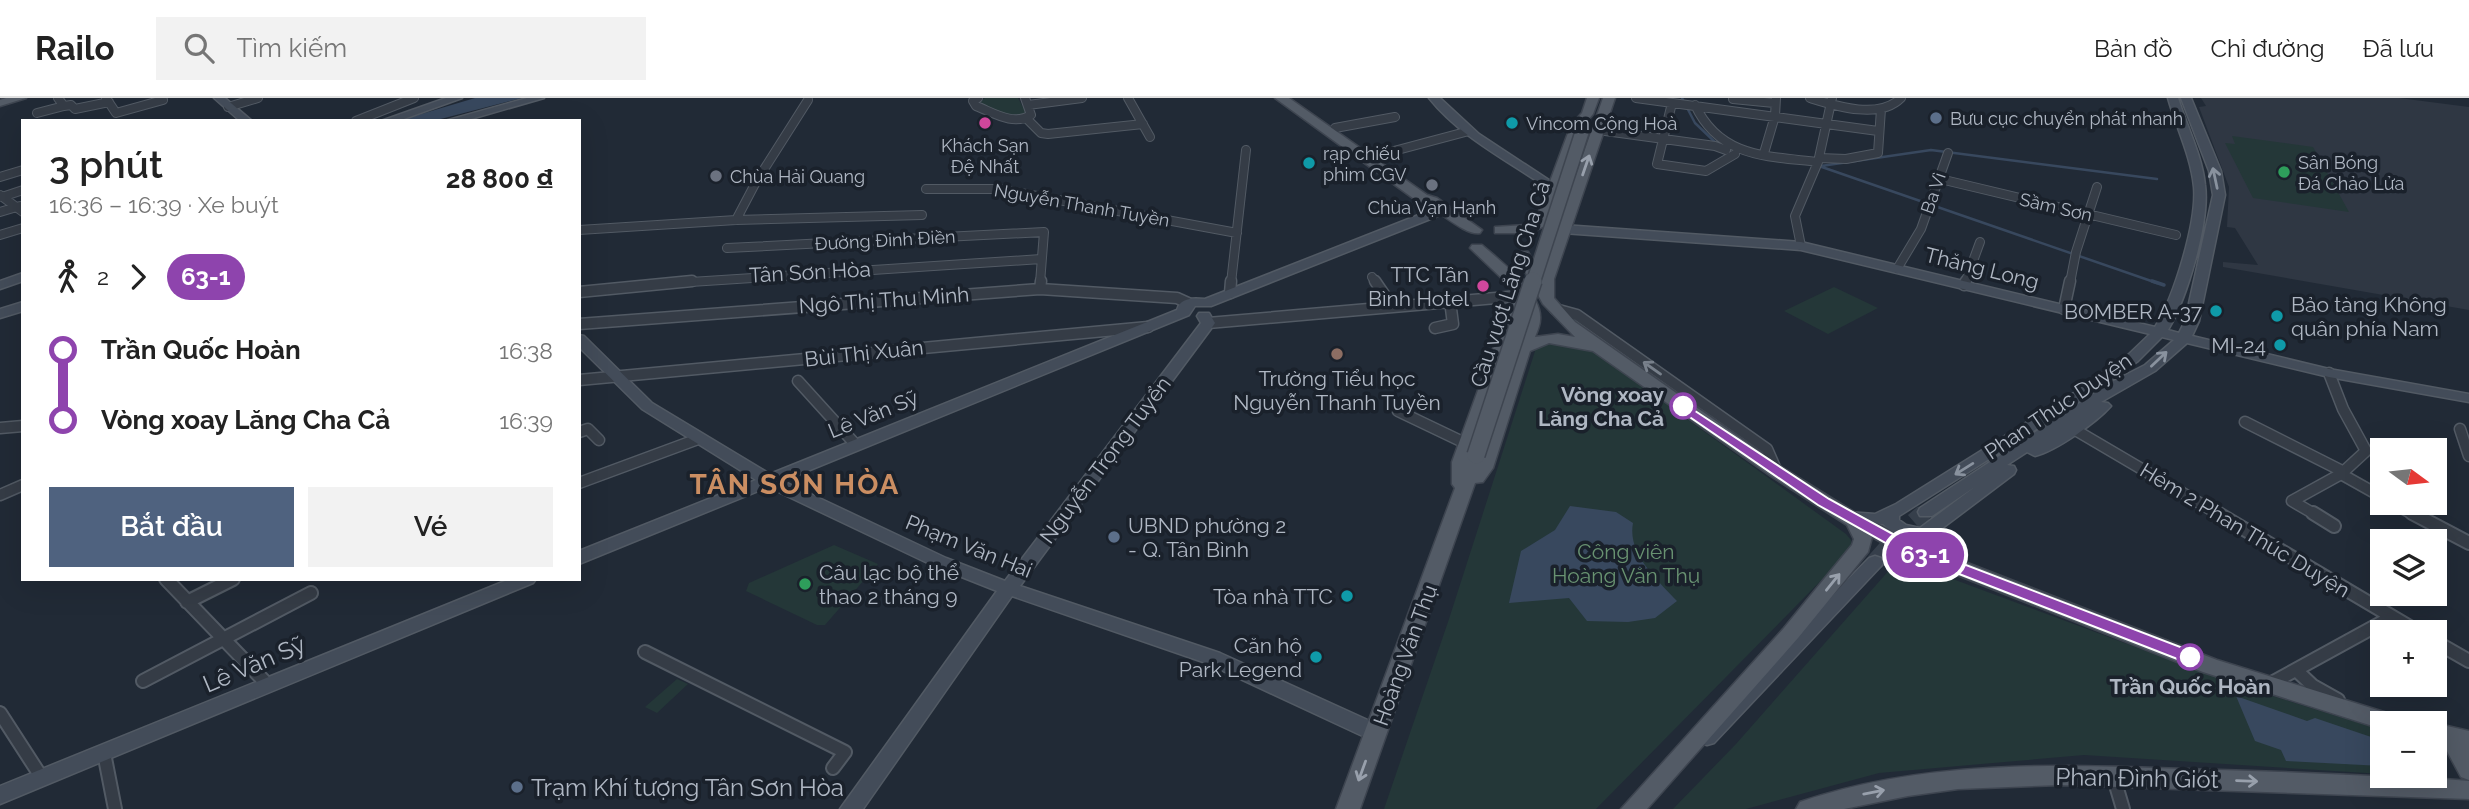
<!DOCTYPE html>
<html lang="vi">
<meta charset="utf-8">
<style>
:root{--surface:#fff;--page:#f2f2f2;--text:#222;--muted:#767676;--line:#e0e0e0;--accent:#4f627f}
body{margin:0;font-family:Raleway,sans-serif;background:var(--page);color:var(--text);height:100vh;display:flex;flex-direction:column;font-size:26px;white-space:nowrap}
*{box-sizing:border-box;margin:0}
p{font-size:23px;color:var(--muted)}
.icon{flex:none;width:38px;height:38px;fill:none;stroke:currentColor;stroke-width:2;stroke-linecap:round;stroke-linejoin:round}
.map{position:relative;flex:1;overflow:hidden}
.side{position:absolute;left:21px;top:21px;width:560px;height:462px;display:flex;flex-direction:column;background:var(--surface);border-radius:0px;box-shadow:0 7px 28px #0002}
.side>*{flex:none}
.badge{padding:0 14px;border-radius:23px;font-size:24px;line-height:46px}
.needle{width:46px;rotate:105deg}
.fabs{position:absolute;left:2370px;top:340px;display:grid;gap:14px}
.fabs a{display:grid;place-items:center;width:77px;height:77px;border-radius:0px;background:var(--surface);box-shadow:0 7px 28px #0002;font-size:35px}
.map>.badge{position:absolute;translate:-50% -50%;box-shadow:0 0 0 4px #fff}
.legs{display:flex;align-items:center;gap:10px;height:77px;padding:0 28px;font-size:23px}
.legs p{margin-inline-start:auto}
.headline{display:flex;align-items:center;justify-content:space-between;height:119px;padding:0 28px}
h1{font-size:38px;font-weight:600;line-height:52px}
.cta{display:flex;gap:14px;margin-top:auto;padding:14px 28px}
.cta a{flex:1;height:80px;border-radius:0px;background:var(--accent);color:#fff;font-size:28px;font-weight:600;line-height:80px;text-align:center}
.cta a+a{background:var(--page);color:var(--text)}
ul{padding:0 28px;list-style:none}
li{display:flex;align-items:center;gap:24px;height:70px;font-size:26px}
li i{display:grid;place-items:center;width:10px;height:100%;margin:0 9px;background:currentColor}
li i::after{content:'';width:18px;height:18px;margin:-9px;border:5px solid;border-radius:50%;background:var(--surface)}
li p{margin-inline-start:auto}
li:first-child i{background:linear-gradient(#0000 50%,currentColor 0)}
li:last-child i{background:linear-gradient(currentColor 50%,#0000 0)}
header{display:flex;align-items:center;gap:42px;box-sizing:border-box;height:98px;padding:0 35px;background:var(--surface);border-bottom:2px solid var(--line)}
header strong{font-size:33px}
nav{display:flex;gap:38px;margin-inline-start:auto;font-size:24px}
.search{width:490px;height:63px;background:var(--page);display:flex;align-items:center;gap:18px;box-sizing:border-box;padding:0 24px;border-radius:0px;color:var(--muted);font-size:26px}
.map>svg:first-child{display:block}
.airport{fill:#2f3743}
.green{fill:#243738}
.water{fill:#38485e}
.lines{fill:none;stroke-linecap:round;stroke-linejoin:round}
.stream-far1{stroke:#38485e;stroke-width:2.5}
.stream{stroke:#38485e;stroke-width:3.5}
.secondary-tunnel-far1{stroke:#363f4b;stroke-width:15;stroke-dasharray:15 7;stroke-linecap:butt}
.secondary-tunnel{stroke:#363f4b;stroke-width:18;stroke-dasharray:18 10;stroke-linecap:butt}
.street-far2-casing{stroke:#525a64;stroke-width:10}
.street-far1-casing{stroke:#525a64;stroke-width:13}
.street-casing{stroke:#525a64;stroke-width:16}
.secondary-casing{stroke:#525a64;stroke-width:3}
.primary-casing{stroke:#3e4550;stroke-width:3}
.street-far2{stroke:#353c46;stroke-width:8}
.street-far1{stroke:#353c46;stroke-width:10}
.street{stroke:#353c46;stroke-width:12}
.secondary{fill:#434c59;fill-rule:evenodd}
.primary{fill:#535b66;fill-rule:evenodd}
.primary-bridge-far1-casing{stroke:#3e4550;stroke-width:16;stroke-linecap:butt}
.primary-bridge-casing{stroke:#3e4550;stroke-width:20;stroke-linecap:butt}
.primary-bridge-far1{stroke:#535b66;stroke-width:13}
.primary-bridge{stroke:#535b66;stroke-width:17}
.oneway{stroke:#98a0ac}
.oneway2{stroke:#89929e}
.oneway3{stroke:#78808b}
.line-1{fill:#8e44ad;stroke:#fff;stroke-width:2}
.service-dot{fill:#5c6f8a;stroke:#1a212b;stroke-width:2.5}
.hotel-dot{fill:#d1479c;stroke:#1a212b;stroke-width:2.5}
.culture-dot{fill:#0f9aa8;stroke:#1a212b;stroke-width:2.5}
.leisure-dot{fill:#2e9e5b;stroke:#1a212b;stroke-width:2.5}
.worship-dot{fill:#6b7280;stroke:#1a212b;stroke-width:2.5}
.education-dot{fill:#8d6e63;stroke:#1a212b;stroke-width:2.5}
.stop-1-dot{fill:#fff;stroke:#8e44ad;stroke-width:3.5}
.labels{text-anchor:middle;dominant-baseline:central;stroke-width:7;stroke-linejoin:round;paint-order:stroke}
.far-poi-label{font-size:18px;fill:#afb7c3;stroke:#1a212b;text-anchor:start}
.far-street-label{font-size:18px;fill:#afb7c3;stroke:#1a212b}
.street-label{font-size:21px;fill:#afb7c3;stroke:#1a212b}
.poi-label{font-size:21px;fill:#afb7c3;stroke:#1a212b;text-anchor:end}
.stop-label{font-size:21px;font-weight:bold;fill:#afb7c3;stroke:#1a212b;text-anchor:end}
.park-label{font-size:21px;fill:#689271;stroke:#1a212b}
.near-street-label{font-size:24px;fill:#afb7c3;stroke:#1a212b}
.near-poi-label{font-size:24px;fill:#afb7c3;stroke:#1a212b;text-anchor:start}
.district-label{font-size:28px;font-weight:bold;letter-spacing:2px;fill:#cb8e62;stroke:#1a212b}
</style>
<header>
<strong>Railo</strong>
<div class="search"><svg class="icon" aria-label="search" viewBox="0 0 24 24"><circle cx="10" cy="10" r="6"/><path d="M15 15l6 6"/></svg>Tìm kiếm</div>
<nav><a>Bản đồ</a><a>Chỉ đường</a><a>Đã lưu</a></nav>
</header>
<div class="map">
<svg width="2469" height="711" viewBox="0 0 2469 711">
<rect width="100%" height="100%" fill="#212a36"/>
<path class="airport" d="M2201 0H2399L2469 9V212L2223 169V164L2258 167 2235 130 2227 129 2229 89 2199 9 2206 8Z"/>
<path class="green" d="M985 0H1018L1026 15 1011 19 982 7 981 3Z
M2232 38 2313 49 2349 114 2253 100 2225 45 2235 46Z
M1834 189 1878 210 1828 236 1784 213Z
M1549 243 1590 251 1846 436 1851 442 1852 451 1596 711H1384L1449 521 1536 250Z
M834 447 878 466 825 527H817L746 493 749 485Z
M1899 461 2240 588 2382 632V676L2084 657 1879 675 1746 711H1673L1736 646Z
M677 581 688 586 657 615 645 609Z"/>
<path class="water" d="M475 0H522L433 23H398Z
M1570 408 1616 414 1633 425C1627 456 1658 482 1677 503L1655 520 1628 524 1587 523 1569 500 1509 505 1521 453 1555 432Z
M2236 598 2307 623 2315 620 2380 642 2382 668 2286 663 2281 652 2255 643Z"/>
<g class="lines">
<path class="stream-far1" d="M1682 0 1695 25 1716 45
M1819 68 2157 185
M1821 68 1931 52 2157 81"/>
<path class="stream" d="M2152 183 2164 187"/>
<path class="secondary-tunnel-far1" d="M1922 417 1926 414"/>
<path class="secondary-tunnel" d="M1875 464 1899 437 1924 415"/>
<g class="street-far2-casing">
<path id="street-far2" d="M58 0 64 8 71 7 75 11 109 4
M106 0 116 15 163 2
M978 0 973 3 976 8C994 15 1013 28 1031 17L1025 0
M1128 0 1150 39
M1636 0 1878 33
M1810 0C1836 8 1879 22 1901 0
M1733 1 1774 5
M1672 5 1657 66 1706 73 1735 56
M1028 7 1082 0
M1695 7C1720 60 1767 58 1818 64
M228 9 258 0
M37 15 64 8
M1026 20 1041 35 1048 36 1143 26
M356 23 414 0
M1335 30 1395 19
M1598 32 1715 48 1726 52
M1764 55 1775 18 1776 0
M1375 58 1469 33
M1819 60 1846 61 1878 55 1881 11
M0 79 23 72
M1936 80 2176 137
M926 91H999L1237 135
M0 97 23 114
M2 99 23 92
M0 114 20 108
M736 122 756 84 808 2
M579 132 736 122 922 117
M0 137 23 130
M1801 148 1795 118 1818 64 1832 0
M727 150 1044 134 1040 185
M1897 171 1921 131 1948 55
M1372 179 1376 185
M675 185 1041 161
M1231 185 1246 52
M1965 185 1980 144
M2070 185 2076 154 2097 89"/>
</g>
<g class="street-far1-casing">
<path id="street-far1" d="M1375 183 1392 208
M1964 187 1966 183
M1040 191 1041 183
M579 194 692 183
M1230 195 1231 183
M1555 211 1577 217 1767 351 1777 374
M2064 211 2070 183
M1208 225 1519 198
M579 226 1040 191 1177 200 1188 205
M1435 230 1453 226 1450 203
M2329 275 2343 311 2366 353 2341 376 2382 399
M579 282 1148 229
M798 283 856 347
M1398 313 1467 346
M2245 324 2344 374
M0 330 23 328
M2072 330 2220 417
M2460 331 2469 358
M579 334 588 331 599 342
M579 385 698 341
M0 397 23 387
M2390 404 2415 417
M2316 417 2292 403 2341 376"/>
</g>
<g class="street-casing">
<path id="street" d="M2217 415 2418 534
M2313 415 2334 428
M2412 415 2469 445
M166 481 268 587
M187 504 233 481
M2434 543 2469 563
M645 554 845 654 833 670
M2296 572 2313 588 2338 602
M143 583 311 495
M2268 587 2392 519
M0 615 42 680
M104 655 115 711
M2113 677 2123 711"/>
</g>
<g class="secondary-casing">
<path id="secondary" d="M214 0H225L252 23H240Z
M446 0H462L398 23H381Z
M527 0H544L464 23H445Z
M1429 0H1440L1479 36 1558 88V92H1550C1509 63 1461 40 1429 0Z
M2168 0H2178C2187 29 2202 57 2205 87 2210 124 2187 200 2168 232L2179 235 2185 223 2213 97 2209 73 2181 0H2191L2221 73 2225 97 2199 223 2192 238 2329 271 2469 296V304L2329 279 2187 245 2155 273 2101 304 2108 305 2111 308C2097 324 2056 353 2035 358L2027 354 2007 367 2014 368 2016 372 2014 376 1912 453H1900L1897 449 1908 439 1895 436 1883 426 1847 424 1839 419 1847 414 1875 416 1896 406 2077 293 2128 257 2150 236 1801 152 1563 135 1557 131 1563 127 1801 144 2155 229C2174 199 2197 124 2194 89 2191 58 2176 29 2168 0ZM2162 239 2174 242 2145 267 2110 285 1920 410 1918 414 1920 418H1932L1976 388 1920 430 1906 427 1899 422V418L2087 299 2138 263Z
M1444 107 1450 111 1448 114 1211 208H1195L1189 217 783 383 946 460 1005 483 1201 225 1197 218 1199 215H1209L1215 225 1213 228 1020 488 1220 555 1383 629 1386 635 1383 641 1376 643 1369 641 1206 565 1012 498 863 711H840L997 493 934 468 768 389 579 466V453L756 382 642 311 579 249V237L584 238 652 305 770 376 1177 212C1180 199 1194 200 1205 201Z
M23 175V183L0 191V183Z
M23 204V213L0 220V211Z
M1875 458 1881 460 1884 464 1881 468 1714 645 1707 647 1700 645 1697 639 1700 633 1869 460Z
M510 481H536L533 485 0 706V688Z"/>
</g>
<g class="primary-casing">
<path id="primary" d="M6 0H26L0 8V2Z
M1275 0H1289L1427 97 1437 100 1482 132 1480 135C1463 138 1436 108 1417 103Z
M1587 0H1599L1593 16 1583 28 1548 126 1531 135H1495V129L1528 127 1535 124 1571 27 1582 15Z
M1603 0H1615L1554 181V200L1575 224 1783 370 1862 419 1913 444 2217 562 2400 619 2403 625H2382V631L2203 574 1899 454 1872 439 1868 454 1798 540 1647 711H1621L1784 530 1852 447 1854 441 1847 427 1771 378 1593 253 1549 245 1530 253 1493 370 1483 384 1475 385 1360 711H1336L1455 390 1452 386V364L1510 204 1512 190 1470 150 1472 147H1482C1500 163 1543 195 1540 222 1540 227 1537 234 1535 239L1558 236 1575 239 1543 206 1516 157 1523 153 1528 154 1541 177ZM1523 209 1525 221 1481 353 1474 352Z
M2434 625 2469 633V682L2461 679 2442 644 2434 643Z
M2434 657 2442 660 2445 666 2444 681 2469 683V701L2060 687 1958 691 1908 698 1844 711H1796L1800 704C1922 662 2057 666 2184 671 2260 673 2337 676 2413 680L2434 677Z"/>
</g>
<use href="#street-far2" class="street-far2"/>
<use href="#street-far1" class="street-far1"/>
<use href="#street" class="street"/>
<use href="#secondary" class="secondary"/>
<use href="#primary" class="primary"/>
<g class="primary-bridge-far1-casing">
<path id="primary-bridge-far1" d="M1533 185 1584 28"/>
</g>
<g class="primary-bridge-casing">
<path id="primary-bridge" d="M1476 357 1533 183"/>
</g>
<use href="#primary-bridge-far1" class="primary-bridge-far1"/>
<use href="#primary-bridge" class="primary-bridge"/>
</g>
<defs><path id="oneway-shaft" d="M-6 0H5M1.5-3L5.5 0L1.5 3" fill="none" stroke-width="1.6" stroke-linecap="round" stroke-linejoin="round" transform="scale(1.75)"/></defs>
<g class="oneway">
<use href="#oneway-shaft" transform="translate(1586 67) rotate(-71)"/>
<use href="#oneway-shaft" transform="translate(1833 484) rotate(-51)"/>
<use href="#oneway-shaft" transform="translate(1362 673) rotate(110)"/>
<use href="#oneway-shaft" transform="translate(2247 683) rotate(2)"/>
<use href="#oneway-shaft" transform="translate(1874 694) rotate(-11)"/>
</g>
<g class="oneway2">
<use href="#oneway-shaft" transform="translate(2215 80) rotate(-102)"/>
<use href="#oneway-shaft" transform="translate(2159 261) rotate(-43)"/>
<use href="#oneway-shaft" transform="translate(1964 371) rotate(148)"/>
</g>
<use class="oneway3" href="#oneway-shaft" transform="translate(1652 270) rotate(-145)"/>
<path class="line-1" d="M1683 305 1829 401 1911 446 2196 555 2198 559 2190 565 2185 564 1900 453 1818 407 1678 311V306Z"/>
<g class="service-dot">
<circle cx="1936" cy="20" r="7"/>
<circle cx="1114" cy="439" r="7"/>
<circle cx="517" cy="689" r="7"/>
</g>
<g class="hotel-dot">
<circle cx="985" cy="25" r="7"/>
<circle cx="1483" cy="188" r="7"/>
</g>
<g class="culture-dot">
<circle cx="1512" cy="25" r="7"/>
<circle cx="1309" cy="65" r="7"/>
<circle cx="2216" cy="213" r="7"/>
<circle cx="2277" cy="218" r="7"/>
<circle cx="2280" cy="247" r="7"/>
<circle cx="1347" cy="498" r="7"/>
<circle cx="1316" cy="559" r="7"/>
</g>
<g class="leisure-dot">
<circle cx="2284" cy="74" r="7"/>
<circle cx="805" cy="486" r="7"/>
</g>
<g class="worship-dot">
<circle cx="716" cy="78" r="7"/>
<circle cx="1432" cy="87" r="7"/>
</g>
<circle class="education-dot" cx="1337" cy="256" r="7"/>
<g class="stop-1-dot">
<circle cx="1683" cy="308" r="12"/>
<circle cx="2190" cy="559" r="12"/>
</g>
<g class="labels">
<g class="far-poi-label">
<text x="1950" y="20">Bưu cục chuyển phát nhanh</text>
<text x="1526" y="25">Vincom Cộng Hoà</text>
<text x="985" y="47" text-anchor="middle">Khách Sạn<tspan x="985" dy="21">Đệ Nhất</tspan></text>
<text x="1323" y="55">rạp chiếu<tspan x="1323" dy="21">phim CGV</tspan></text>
<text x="2298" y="64">Sân Bóng<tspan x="2298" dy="21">Đá Chảo Lửa</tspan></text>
<text x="730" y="78">Chùa Hải Quang</text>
<text x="1432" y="109" text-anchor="middle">Chùa Vạn Hạnh</text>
</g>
<g class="far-street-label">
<text transform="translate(1933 95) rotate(-71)">Ba Vì</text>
<text transform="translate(1082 107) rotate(10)">Nguyễn Thanh Tuyền</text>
<text transform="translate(2056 109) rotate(13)">Sầm Sơn</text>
<text transform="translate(885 142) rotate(-3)">Đường Đinh Điền</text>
</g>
<g class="street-label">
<text transform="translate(1982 170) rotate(14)">Thăng Long</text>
<text transform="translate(810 174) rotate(-3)">Tân Sơn Hòa</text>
<text transform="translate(1510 186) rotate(-72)">Cầu vượt Lăng Cha Cả</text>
<text transform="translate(884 202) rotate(-4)">Ngô Thị Thu Minh</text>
<text transform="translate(864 255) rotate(-6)">Bùi Thị Xuân</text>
<text transform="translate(2058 308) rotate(-34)">Phan Thúc Duyện</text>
<text transform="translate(873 316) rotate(-22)">Lê Văn Sỹ</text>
<text transform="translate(1105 362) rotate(-53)">Nguyễn Trọng Tuyển</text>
<text transform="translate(2245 432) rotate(31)">Hẻm 2 Phan Thúc Duyện</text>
<text transform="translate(969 448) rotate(22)">Phạm Văn Hai</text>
<text transform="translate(1405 557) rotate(-70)">Hoàng Văn Thụ</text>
</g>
<g class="poi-label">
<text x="1469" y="176">TTC Tân<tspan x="1469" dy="24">Bình Hotel</tspan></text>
<text x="2291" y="206" text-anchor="start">Bảo tàng Không<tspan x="2291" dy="24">quân phía Nam</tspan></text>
<text x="2202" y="213">BOMBER A-37</text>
<text x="2266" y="247">MI-24</text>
<text x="1337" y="280" text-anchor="middle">Trường Tiểu học<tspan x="1337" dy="24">Nguyễn Thanh Tuyền</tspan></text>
<text x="1128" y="427" text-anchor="start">UBND phường 2<tspan x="1128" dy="24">- Q. Tân Bình</tspan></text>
<text x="819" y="474" text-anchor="start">Câu lạc bộ thể<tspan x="819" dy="24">thao 2 tháng 9</tspan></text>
<text x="1333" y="498">Tòa nhà TTC</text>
<text x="1302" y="547">Căn hộ<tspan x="1302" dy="24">Park Legend</tspan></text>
</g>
<g class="stop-label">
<text x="1664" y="296">Vòng xoay<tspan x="1664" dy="24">Lăng Cha Cả</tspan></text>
<text x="2190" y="588" text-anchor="middle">Trần Quốc Hoàn</text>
</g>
<g class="park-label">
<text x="1626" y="453">Công viên<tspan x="1626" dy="24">Hoàng Văn Thụ</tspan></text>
</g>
<g class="near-street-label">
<text transform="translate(254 566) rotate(-23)">Lê Văn Sỹ</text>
<text transform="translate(2137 680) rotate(1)">Phan Đình Giót</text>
</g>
<g class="near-poi-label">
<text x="531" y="689">Trạm Khí tượng Tân Sơn Hòa</text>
</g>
<g class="district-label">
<text x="795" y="386">TÂN SƠN HÒA</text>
</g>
</g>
</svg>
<div class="fabs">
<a><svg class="needle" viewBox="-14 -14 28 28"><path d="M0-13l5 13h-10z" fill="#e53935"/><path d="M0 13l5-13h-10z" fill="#767676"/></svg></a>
<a><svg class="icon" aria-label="layers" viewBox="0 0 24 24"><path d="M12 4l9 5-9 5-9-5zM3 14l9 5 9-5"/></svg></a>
<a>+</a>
<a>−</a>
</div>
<b class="badge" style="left:1925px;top:457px;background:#8e44ad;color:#fff">63-1</b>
<section class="side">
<div class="headline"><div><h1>3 phút</h1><p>16:36 – 16:39 · Xe buýt</p></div><b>28 800 ₫</b></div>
<div class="legs"><svg class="icon" aria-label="walk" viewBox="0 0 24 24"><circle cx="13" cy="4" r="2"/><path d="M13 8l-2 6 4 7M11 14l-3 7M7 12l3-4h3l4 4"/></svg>2<svg class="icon" aria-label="forward" viewBox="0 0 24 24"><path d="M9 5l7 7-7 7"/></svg><b class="badge" style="background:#8e44ad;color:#fff">63-1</b></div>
<ul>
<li><i style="color:#8e44ad"></i><b>Trần Quốc Hoàn</b><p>16:38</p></li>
<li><i style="color:#8e44ad"></i><b>Vòng xoay Lăng Cha Cả</b><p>16:39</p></li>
</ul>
<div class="cta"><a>Bắt đầu</a><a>Vé</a></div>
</section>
</div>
